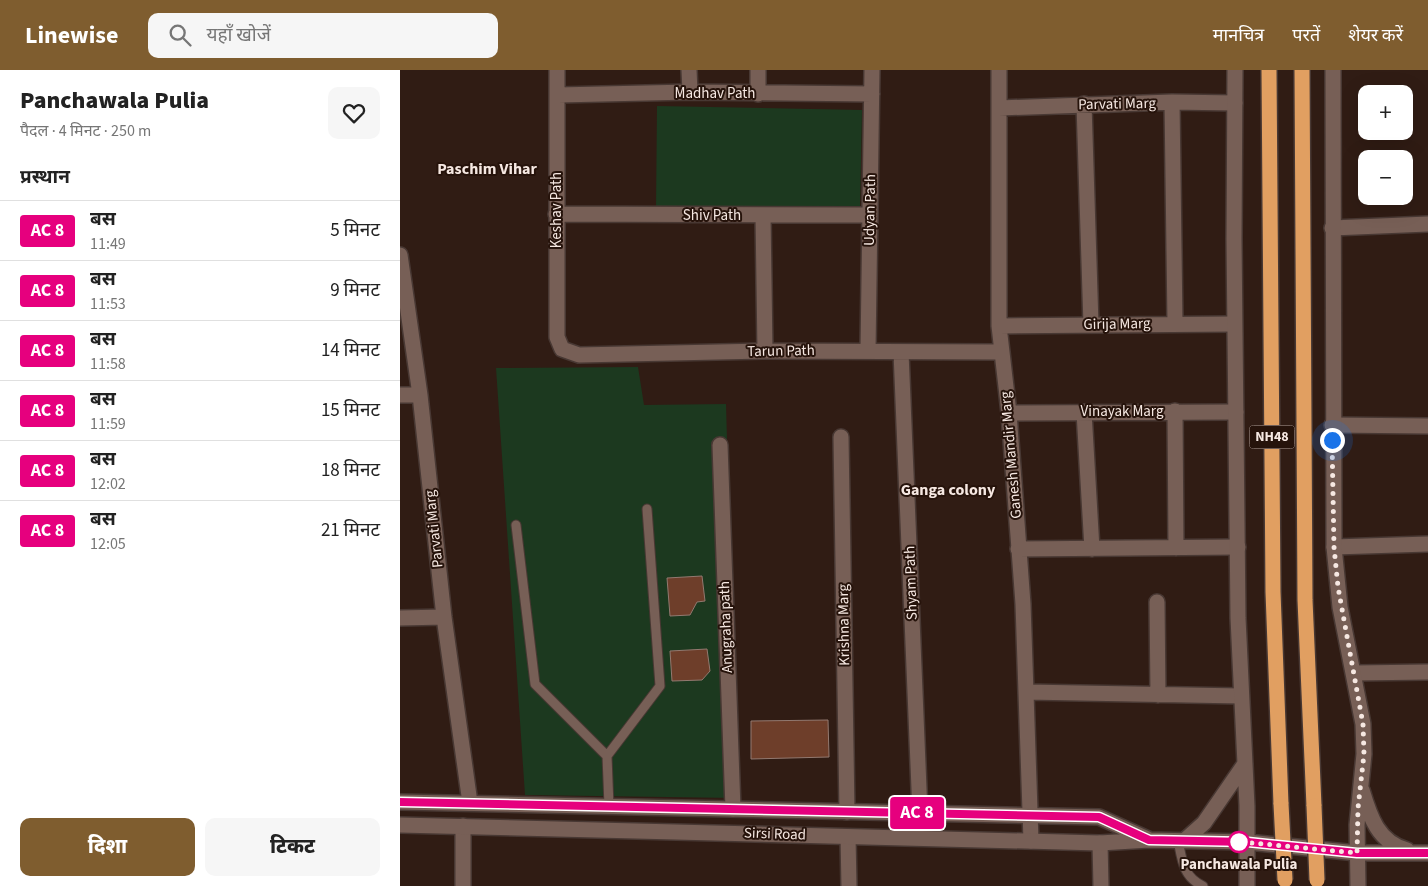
<!DOCTYPE html>
<html lang="hi">
<meta charset="utf-8">
<style>
:root{--surface:#fff;--page:#f6f6f6;--text:#222;--muted:#767676;--line:#e0e0e0;--accent:#7f5d2f}
body{margin:0;font-family:"Source Sans 3","Noto Sans Devanagari",sans-serif;background:var(--page);color:var(--text);height:100vh;display:flex;flex-direction:column;font-size:19px;white-space:nowrap}
*{box-sizing:border-box;margin:0}
p{font-size:16px;color:var(--muted)}
.icon{flex:none;width:28px;height:28px;fill:none;stroke:currentColor;stroke-width:2;stroke-linecap:round;stroke-linejoin:round}
.map{position:relative;flex:1;overflow:hidden}
.details{display:flex;flex-direction:column;background:var(--surface);width:400px}
.details>*{flex:none}
.badge{padding:0 10px;border-radius:4px;font-size:18px;line-height:32px}
.fabs{position:absolute;left:958px;top:15px;display:grid;gap:10px}
.fabs a{display:grid;place-items:center;width:55px;height:55px;border-radius:10px;background:var(--surface);box-shadow:0 5px 20px #0002;font-size:25px}
.you{position:absolute;width:25px;height:25px;margin:-12px;border:4px solid #fff;border-radius:50%;background:#1a73e8;box-shadow:0 0 0 8px #1a73e833}
.map>.badge{position:absolute;translate:-50% -50%;box-shadow:0 0 0 2px #fff}
h2{padding:0 20px;font-size:19px;line-height:45px}
.round{display:grid;place-items:center;flex:none;width:52px;height:52px;border-radius:10px;background:var(--page)}
.overview{display:flex;align-items:center;justify-content:space-between;height:85px;padding:0 20px}
h1{font-size:24px;font-weight:800;line-height:38px}
.action{display:flex;gap:10px;margin-top:auto;padding:10px 20px}
.action a{flex:1;height:58px;border-radius:10px;background:var(--accent);color:#fff;font-size:20px;font-weight:800;line-height:58px;text-align:center}
.action a+a{background:var(--page);color:var(--text)}
ul{padding:0;list-style:none}
li{display:flex;align-items:center;gap:15px;height:60px;padding:0 20px;border-top:1px solid var(--line)}
li div{flex:1}
li b{display:block;font-size:19px}
li em{font-style:normal}
li .badge{min-width:55px;font-weight:700;text-align:center}
header{display:flex;align-items:center;gap:30px;box-sizing:border-box;height:70px;padding:0 25px;background:var(--accent);color:#fff}
header strong{font-size:24px}
nav{display:flex;gap:28px;margin-inline-start:auto;font-size:18px}
.search{width:350px;height:45px;background:var(--page);display:flex;align-items:center;gap:12px;box-sizing:border-box;padding:0 18px;border-radius:10px;color:var(--muted);font-size:19px}
main{display:flex;flex:1;min-height:0}
.map>svg:first-child{display:block}
.green{fill:#1c391f}
.building{fill:#6e3e2a;stroke:#927970}
.lines{fill:none;stroke-linecap:round;stroke-linejoin:round}
.lane-casing{stroke:#483833;stroke-width:11}
.street-casing{stroke:#483833;stroke-width:18}
.secondary-casing{stroke:#483833;stroke-width:18}
.highway-casing{stroke:#483833;stroke-width:18}
.lane{stroke:#775f56;stroke-width:9}
.street{stroke:#775f56;stroke-width:15}
.secondary{stroke:#775f56;stroke-width:15}
.highway{stroke:#e19f61;stroke-width:15}
.highway-bridge-casing{stroke:#483833;stroke-width:18;stroke-linecap:butt}
.highway-bridge{stroke:#e19f61;stroke-width:15}
.line-casing{stroke:#fff;stroke-width:11}
.line{stroke:#e6007e;stroke-width:8}
.walk{stroke:#f6e8e2;stroke-width:5;stroke-dasharray:0 9}
.stop-dot{fill:#fff;stroke:#e6007e;stroke-width:2.5}
.labels{text-anchor:middle;dominant-baseline:central;stroke-width:4;stroke-linejoin:round;paint-order:stroke}
.shield{fill:#26130b;stroke:#b8a8a2;stroke-width:1}
.shield-label{font-size:14px;font-weight:bold;fill:#f6e8e2}
.street-label{font-size:15px;fill:#f6e8e2;stroke:#26130b}
.stop-label{font-size:15px;font-weight:bold;fill:#f6e8e2;stroke:#26130b}
.neighbourhood-label{font-size:16px;font-weight:bold;fill:#f6e8e2;stroke:#26130b}
</style>
<header>
<strong>Linewise</strong>
<div class="search"><svg class="icon" aria-label="search" viewBox="0 0 24 24"><circle cx="10" cy="10" r="6"/><path d="M15 15l6 6"/></svg>यहाँ खोजें</div>
<nav><a>मानचित्र</a><a>परतें</a><a>शेयर करें</a></nav>
</header>
<main>
<section class="details">
<div class="overview"><div><h1>Panchawala Pulia</h1><p>पैदल · 4 मिनट · 250 m</p></div><a class="round"><svg class="icon" aria-label="heart" viewBox="0 0 24 24"><path d="M12 20l-8-8c-3-5 5-10 8-4 3-6 11-1 8 4z"/></svg></a></div>
<h2>प्रस्थान</h2>
<ul>
<li><span class="badge" style="background:#e6007e;color:#fff">AC 8</span><div><b>बस</b><p>11:49</p></div><em>5 मिनट</em></li>
<li><span class="badge" style="background:#e6007e;color:#fff">AC 8</span><div><b>बस</b><p>11:53</p></div><em>9 मिनट</em></li>
<li><span class="badge" style="background:#e6007e;color:#fff">AC 8</span><div><b>बस</b><p>11:58</p></div><em>14 मिनट</em></li>
<li><span class="badge" style="background:#e6007e;color:#fff">AC 8</span><div><b>बस</b><p>11:59</p></div><em>15 मिनट</em></li>
<li><span class="badge" style="background:#e6007e;color:#fff">AC 8</span><div><b>बस</b><p>12:02</p></div><em>18 मिनट</em></li>
<li><span class="badge" style="background:#e6007e;color:#fff">AC 8</span><div><b>बस</b><p>12:05</p></div><em>21 मिनट</em></li>
</ul>
<div class="action"><a>दिशा</a><a>टिकट</a></div>
</section>
<div class="map">
<svg width="1028" height="816" viewBox="0 0 1028 816">
<rect width="100%" height="100%" fill="#301c14"/>
<path class="green" d="M257 36 462 40 460 139 256 138Z
M238 297 244 335 326 334 337 728 125 725 96 298Z"/>
<path class="building" d="M302 506 305 531 297 532 290 545 270 546 267 508Z
M307 579 310 601 302 610 272 611 270 581Z
M428 650 429 687 351 689V651Z"/>
<g class="lines">
<g class="lane-casing">
<path id="lane" d="M116 455 135 614 207 686 209 736
M207 686 260 616 247 439
M778 770C782 790 783 807 803 816"/>
</g>
<g class="street-casing">
<path id="street" d="M157 0V267L162 279 179 285 365 281 601 282
M289 0 290 22
M358 0V24
M599 0V256L609 343 623 534 631 771
M158 25 290 22 472 24
M772 32 775 253
M684 34 691 255
M599 38 772 32 835 33
M156 144 469 145
M363 145 365 281
M932 158 1028 154
M0 185 20 325 44 547 70 733
M599 256 834 254
M468 281 472 0
M501 282 520 743
M0 325H20
M775 341 776 478
M684 342 692 479
M609 343 836 342
M932 355 1028 356
M441 367 447 742
M320 375 333 739
M934 477 1028 474
M618 479 838 477
M757 532 758 625
M0 548 44 547
M955 603 1028 602
M627 622 841 626
M63 756V816
M448 767 449 816
M700 773 701 816"/>
</g>
<g class="secondary-casing">
<path id="secondary" d="M835 0 834 169 838 548 847 736V816
M933 0 934 477 940 537 963 654 964 684 957 755 958 816
M962 720C970 747 978 772 1007 780
M0 732 699 747 748 769
M0 755 700 773 749 770 848 772 957 783H1028
M785 770 804 753 844 695"/>
</g>
<g class="highway-casing">
<path id="highway" d="M869 0 873 522 881 734
M902 0 905 530 914 736"/>
</g>
<use href="#lane" class="lane"/>
<use href="#street" class="street"/>
<use href="#secondary" class="secondary"/>
<use href="#highway" class="highway"/>
<g class="highway-bridge-casing">
<path id="highway-bridge" d="M881 734 885 810
M914 736 917 810"/>
</g>
<use href="#highway-bridge" class="highway-bridge"/>
</g>
<g class="lines">
<g class="line-casing">
<path id="line" d="M0 732 699 747 749 770 848 772 957 783H1028"/>
</g>
<use href="#line" class="line"/>
<path class="walk" d="M839 772 832 771 957 783 958 738 964 684 963 654 938 517 934 477 932 370"/>
</g>
<circle class="stop-dot" cx="839" cy="772" r="10"/>
<g class="labels">
<rect class="shield" x="849.5" y="355.5" width="45" height="23" rx="4"/>
<g class="shield-label">
<text x="872" y="367">NH48</text>
</g>
<g class="street-label">
<text x="315" y="23">Madhav Path</text>
<text transform="translate(717 34) rotate(-1)">Parvati Marg</text>
<text transform="translate(156 140) rotate(-90)">Keshav Path</text>
<text transform="translate(470 140) rotate(-89)">Udyan Path</text>
<text x="312" y="145">Shiv Path</text>
<text transform="translate(717 254) rotate(-1)">Girija Marg</text>
<text transform="translate(381 281) rotate(-1)">Tarun Path</text>
<text x="722" y="341">Vinayak Marg</text>
<text transform="translate(611 385) rotate(-95)">Ganesh Mandir Marg</text>
<text transform="translate(34 459) rotate(-96)">Parvati Marg</text>
<text transform="translate(511 513) rotate(-92)">Shyam Path</text>
<text transform="translate(444 555) rotate(-91)">Krishna Marg</text>
<text transform="translate(326 557) rotate(-92)">Anugraha path</text>
<text transform="translate(375 764) rotate(2)">Sirsi Road</text>
</g>
<g class="stop-label">
<text x="839" y="794">Panchawala Pulia</text>
</g>
<g class="neighbourhood-label">
<text x="87" y="99">Paschim Vihar</text>
<text x="548" y="420">Ganga colony</text>
</g>
</g>
</svg>
<div class="fabs">
<a>+</a>
<a>−</a>
</div>
<div class="you" style="left:932px;top:370px"></div>
<b class="badge" style="left:517px;top:743px;background:#e6007e;color:#fff">AC 8</b>
</div>
</main>
